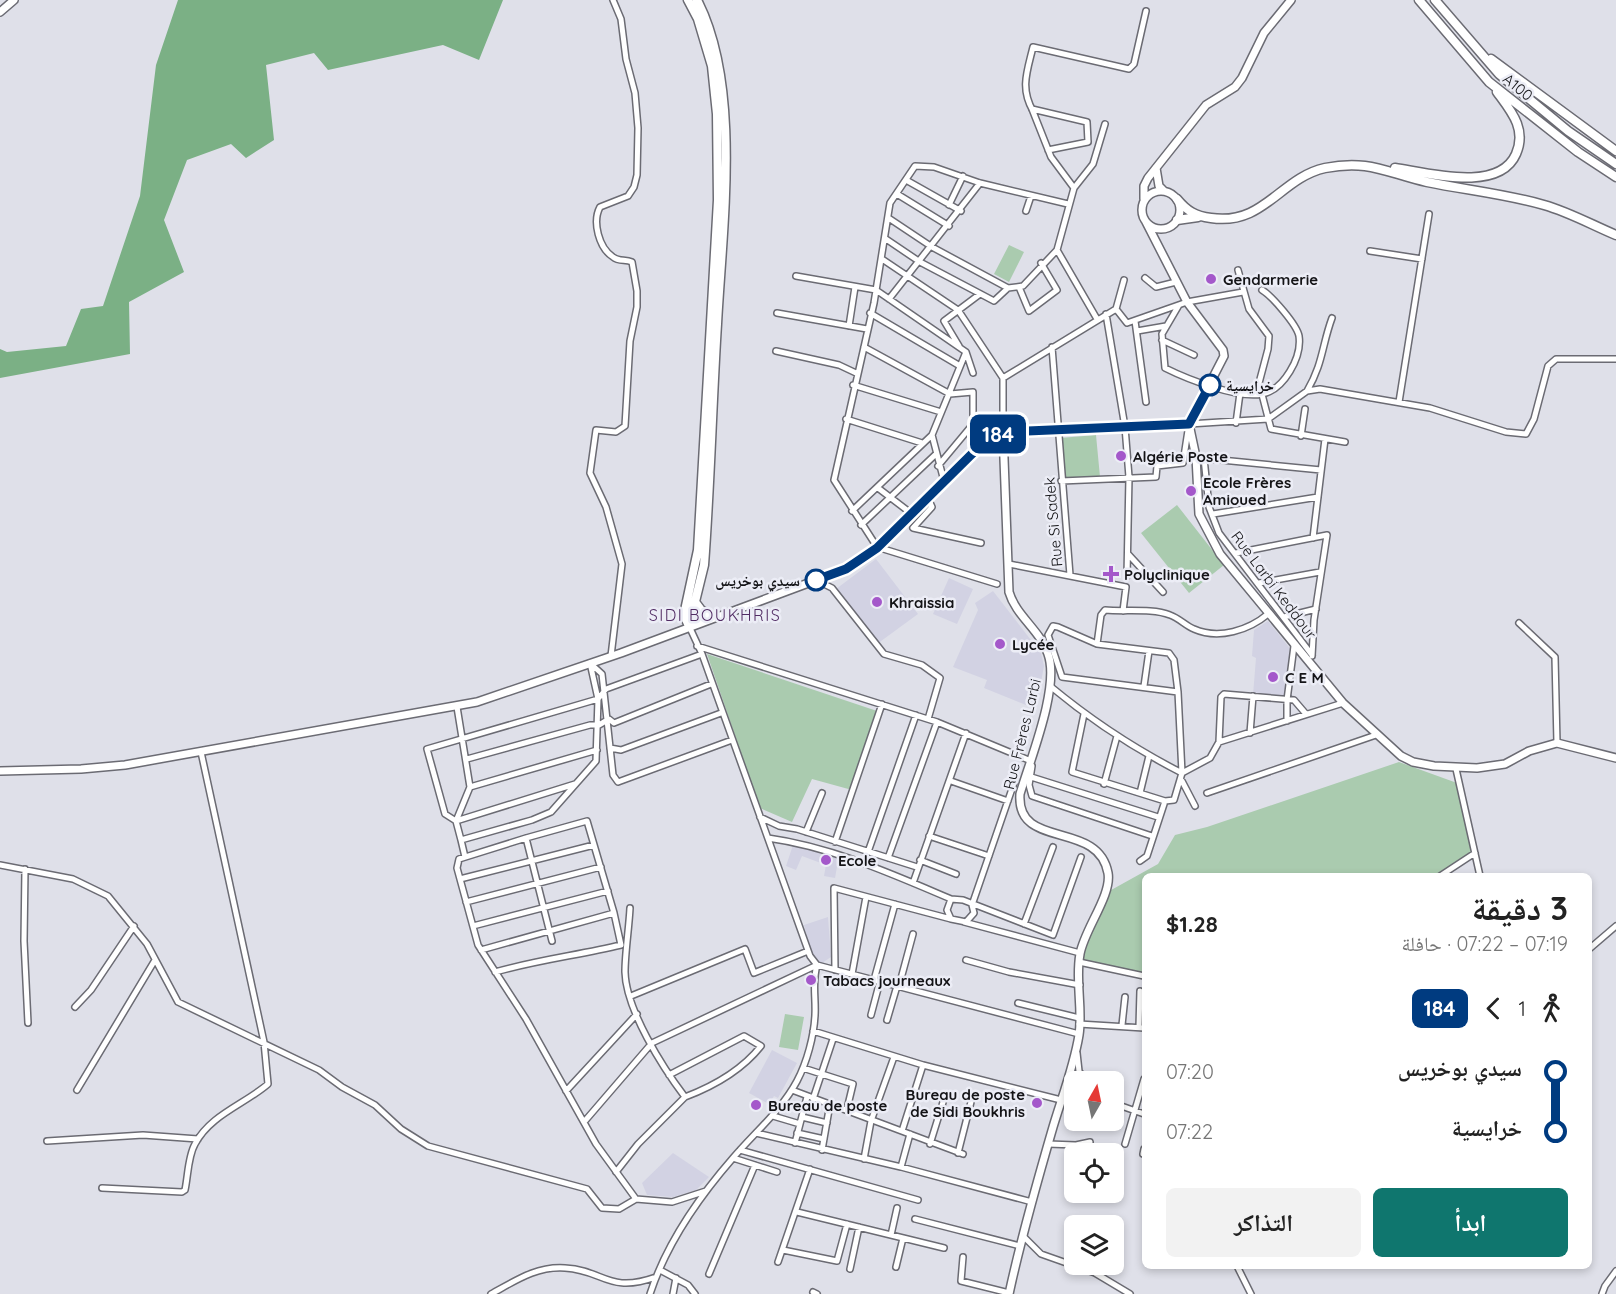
<!DOCTYPE html>
<html lang="ar">
<meta charset="utf-8">
<style>
:root{--surface:#fff;--page:#f2f2f2;--text:#222;--muted:#767676;--accent:#0f766e}
body{margin:0;font-family:Quicksand,"Noto Naskh Arabic",sans-serif;background:var(--page);color:var(--text);direction:rtl;height:100vh;display:flex;flex-direction:column;font-size:22px;white-space:nowrap}
*{box-sizing:border-box;margin:0}
p{font-size:20px;color:var(--muted)}
.icon{flex:none;width:33px;height:33px;fill:none;stroke:currentColor;stroke-width:2;stroke-linecap:round;stroke-linejoin:round}
.map{position:relative;flex:1;overflow:hidden;direction:ltr}
.drawer{position:absolute;left:1142px;top:873px;width:450px;height:396px;display:flex;flex-direction:column;background:var(--surface);border-radius:9px;box-shadow:0 3px 9px #0003;direction:rtl}
.drawer>*{flex:none}
.badge{padding:0 12px;border-radius:9px;font-size:21px;line-height:39px}
.needle{width:39px;rotate:9deg}
.tools{position:absolute;left:1064px;top:1071px;display:grid;gap:12px}
.tools a{display:grid;place-items:center;width:60px;height:60px;border-radius:9px;background:var(--surface);box-shadow:0 3px 9px #0003;font-size:30px}
.map>.badge{position:absolute;translate:-50% -50%;box-shadow:0 0 0 3px #fff}
.legs{display:flex;align-items:center;gap:9px;height:66px;padding:0 24px;font-size:20px}
.legs p{margin-inline-start:auto}
.head{display:flex;align-items:center;justify-content:space-between;height:102px;padding:0 24px}
h1{font-size:33px;font-weight:700;line-height:45px}
.action{display:flex;gap:12px;margin-top:auto;padding:12px 24px}
.action a{flex:1;height:69px;border-radius:9px;background:var(--accent);color:#fff;font-size:24px;font-weight:700;line-height:69px;text-align:center}
.action a+a{background:var(--page);color:var(--text)}
ul{padding:0 24px;list-style:none}
li{display:flex;align-items:center;gap:21px;height:60px;font-size:22px}
li i{display:grid;place-items:center;width:9px;height:100%;margin:0 8px;background:currentColor}
li i::after{content:'';width:15px;height:15px;margin:-8px;border:4px solid;border-radius:50%;background:var(--surface)}
li p{margin-inline-start:auto}
li:first-child i{background:linear-gradient(#0000 50%,currentColor 0)}
li:last-child i{background:linear-gradient(currentColor 50%,#0000 0)}
.map>svg:first-child{display:block}
.built{fill:#d2d2e3}
.green{fill:#aacbaf}
.forest{fill:#7bb085}
.lines{fill:none;stroke-linecap:round;stroke-linejoin:round}
.minor-casing{stroke:#6b6b73;stroke-width:8}
.major-casing{stroke:#6b6b73;stroke-width:10}
.highway-casing{stroke:#6b6b73;stroke-width:11}
.minor{stroke:#fff;stroke-width:5}
.major{stroke:#fff;stroke-width:7}
.highway{stroke:#fff;stroke-width:8}
.line-1-casing{stroke:#fff;stroke-width:14}
.line-1{stroke:#003b80;stroke-width:9}
.poi-dot{fill:#a458ca;stroke:#ecedf6;stroke-width:2}
.stop-1-dot{fill:#fff;stroke:#003b80;stroke-width:3}
.labels{text-anchor:middle;dominant-baseline:central;stroke-width:5;stroke-linejoin:round;paint-order:stroke}
.street-label{font-size:15px;fill:#141417;stroke:#ecedf6}
.poi-label{font-size:15px;font-weight:bold;fill:#141417;stroke:#ecedf6;text-anchor:start}
.stop-label{font-size:15px;font-weight:bold;fill:#141417;stroke:#ecedf6;text-anchor:start}
.neighbourhood-label{font-size:16px;letter-spacing:1.5px;fill:#512c64;stroke:#ecedf6}
</style>
<div class="map">
<svg width="1616" height="1294" viewBox="0 0 1616 1294">
<rect width="100%" height="100%" fill="#dfe0e9"/>
<path class="built" d="M876 559 918 614 877 644 836 589Z
M949 578 973 589 957 624 933 614Z
M993 591 1041 653 1044 666 1036 709 984 688 987 680 953 667 978 610 975 603Z
M1268 621 1292 651 1289 696 1253 695 1256 658 1252 656 1254 630Z
M794 842 839 855 835 878 824 876 826 865 802 856 796 870 786 866Z
M828 917 831 957 822 963 813 959 804 925Z
M772 1050 797 1063 778 1098 774 1096 769 1104 749 1093Z
M673 1153 709 1177 696 1190 673 1197 647 1195 642 1183Z"/>
<path class="green" d="M1009 245 1024 252 1009 282 994 274Z
M1096 435 1100 477 1063 479 1060 438Z
M1177 505 1224 565 1189 593 1141 533Z
M707 654 880 712 852 790 812 779 792 822 760 808Z
M1399 762 1457 783 1473 851 1439 876H1144V975L1079 962 1104 894 1158 864 1175 835 1207 827Z
M785 1014 804 1017 798 1050 779 1047Z"/>
<path class="forest" d="M178 0H503L479 60 443 45 328 70 314 53 266 65 274 140 246 158 231 144 187 160 164 220 184 272 129 302 130 354 0 378V349L7 352 66 346 81 309 103 306 140 196 156 65Z"/>
<g class="lines">
<g class="minor-casing">
<path id="minor" d="M1032 109 1087 122 1088 142 1048 150
M1032 109 1051 157 1074 188
M1033 111C1020 88 1027 72 1033 47L1129 69 1134 64 1146 11
M906 180 961 211
M897 194 949 226
M949 205 963 176
M1026 211 1031 196
M890 219 932 247 1008 288
M886 239 920 262 994 301 1008 288 1023 286 1057 250
M1370 251 1422 259
M882 259 958 310 1003 378
M1238 270 1249 309 1269 336 1268 349 1259 383 1271 429 1345 442
M796 276 876 290 966 352 932 435 852 511
M1145 278 1156 287 1176 282
M1019 287 1029 311 1057 290 1041 263
M889 299 980 183
M1179 305 1162 334 1165 368C1187 379 1238 399 1262 394 1284 390 1302 357 1299 336 1297 325 1272 296 1262 290
M1116 309 1124 280
M777 313 867 329
M870 313 960 366
M1106 314 1125 427 1129 477 1127 576
M1097 319 1057 250 1074 188 1093 164 1105 124
M1135 321 1146 402
M849 326 855 287
M1137 331 1166 326
M1162 340 1194 355
M959 346 944 321 980 294
M864 347 950 394 973 392V424L938 466
M1052 347 1070 575
M776 351 839 365 856 373
M966 352 973 373
M853 385 941 412
M1307 391C1323 364 1322 345 1332 318
M1399 402 1429 214
M846 419 922 443
M1236 423 1240 393
M1003 432V378L1116 309 1127 323 1187 302 1243 292
M932 435 944 481
M1301 436 1305 409
M1201 458 1321 470
M1204 458 1209 507 1219 533 1312 655
M1061 481 1156 477 1157 466 1183 463 1189 424 1268 419 1307 391 1320 389 1430 408 1506 432 1526 434 1534 419 1548 366 1556 359H1616
M878 488 912 514
M928 498 932 507 913 528 981 543
M1213 514 1318 497
M861 525 936 454
M1313 538 1325 439
M1236 553 1327 535 1314 620 1312 656
M1128 554 1163 592
M1009 564 1126 587 1123 611
M816 580 832 588 884 654 922 665 940 678 928 719
M1259 583 1320 572
M997 584 877 547 834 480 874 303 890 203 915 166 934 167 980 183 1068 204
M1284 617 1316 609
M1519 623 1555 657 1557 743
M1097 644 1101 615 1105 610C1124 612 1152 608 1170 615 1179 618 1186 626 1194 629 1219 640 1249 630 1268 614
M697 646 937 722 1031 761
M611 656 622 564 606 507 590 473 596 430 616 432 625 426 630 341 637 307V291L632 262C625 259 619 262 613 257 599 248 592 222 600 207L628 196 634 187 637 175 638 128 635 93 626 59 621 19 613 0
M590 663 598 699 596 761 551 812 532 820 461 840 456 821 445 814 427 749 598 699 606 689 702 654
M591 664 602 674 613 775 618 782 732 740
M1050 686C1091 720 1135 749 1182 773L1174 800 1165 801 1072 772 1084 714
M1144 686 1149 651
M1178 692 1174 660 1169 653 1097 644 1058 627 1053 626 1048 635 1062 677 1178 692 1182 773 1210 758 1219 742 1343 703
M1287 721V700L1294 646
M1250 733 1253 696
M1219 742 1221 697 1224 694 1294 700 1306 714
M610 748 621 750 721 713
M467 759 590 725H599L609 719 614 723 711 684
M1032 766 1029 785 1032 796 1152 836
M1456 769 1480 876
M1028 776 1158 817
M951 781 1008 801
M1182 781 1195 806
M1104 784 1117 736
M470 787 597 750
M1140 793 1149 756
M1207 793 1376 735
M760 817 779 826 797 829 917 867
M456 821 575 784
M456 821 470 787 457 707
M806 832 822 793
M929 836 989 856
M768 838C832 847 892 874 951 899L963 900 1053 935 1081 857
M461 840 465 857
M835 842 882 704
M868 852 916 715
M888 858 937 722
M920 860 956 874
M1140 861 1147 856 1165 801
M0 865 73 879 108 896 147 944 178 1002 319 1070 342 1087 375 1105 401 1129 428 1146 587 1189 602 1208 619 1209 636 1199 672 1202 706 1191
M25 869 24 941 28 1023
M1440 876 1475 853
M460 879 594 845
M913 883 966 733
M466 902 601 867
M951 919 966 922 974 913 972 905 1014 783
M964 922 1080 953
M1024 924 1053 847
M473 926 608 891
M552 941 526 838 459 859 457 868 478 945 526 1019 596 1144 636 1199
M481 950 614 913 587 821 526 838
M1588 950 1616 926
M966 960 1009 972 1080 985
M1079 962 1144 976
M835 970 834 888 951 919 947 910 951 899
M495 972C537 960 579 955 621 945L614 913
M852 974 866 897
M874 980 895 904
M899 986 913 934
M631 996 745 949 754 973 808 951
M1018 1003 1079 1018
M75 1007 91 990 134 926
M871 1015 880 981
M887 1020 897 986
M1079 1024 1144 1028
M1122 1025 1125 997
M1139 1027 1140 991
M813 1031 923 1065 1061 1100
M1077 1053 1079 1071 1086 1082
M803 1068 853 1084 847 1109
M669 1075 744 1036 761 1046C742 1070 714 1086 685 1097
M77 1090 155 960
M792 1090 963 1154
M566 1091 637 1014
M813 1099 833 1039
M1113 1103 1144 1114
M773 1116 800 1124
M802 1117 827 1123
M584 1122 652 1043 817 965 1079 1034V1037
M902 1131 923 1065
M756 1133 901 1167 1032 1202
M797 1133 824 1139
M47 1141 143 1135 198 1139
M795 1143 807 1097
M930 1144 944 1099
M1048 1144 1076 1145 1090 1142
M1125 1144 1144 1079
M740 1150 918 1200
M822 1150 830 1104
M958 1153 972 1098
M1143 1154 1144 1149
M733 1158 777 1172
M864 1159 871 1121 894 1057
M901 1167 910 1134
M616 1172 638 1144 685 1097C663 1068 626 1010 625 972 625 953 629 928 630 908
M102 1188 182 1192 185 1190C188 1176 188 1156 195 1144 210 1115 245 1104 268 1084L264 1042 201 752
M797 1212 944 1248
M915 1219 1020 1246
M891 1235 897 1208
M1023 1236 1041 1254 1095 1273 1130 1294
M783 1250 837 1261 847 1224
M963 1257 961 1281 1009 1293
M778 1262 810 1169
M1237 1266 1251 1294
M896 1267 903 1238
M850 1269 859 1227
M660 1270 688 1285 695 1294
M709 1274 755 1165
M813 1292 817 1294
M491 1294C515 1281 536 1266 565 1268 604 1270 608 1294 656 1277
M650 1294C666 1245 699 1197 733 1158 755 1132 781 1111 797 1081 807 1062 814 1036 815 1015 816 998 812 982 817 965L810 956 702 654 689 626
M673 1294 676 1278
M1602 1294 1605 1286 1616 1271"/>
</g>
<g class="major-casing">
<path id="major" d="M0 12 14 0
M1156 168 1159 186 1163 190
M1142 210a19 19 0 1 1 38 0a19 19 0 1 1-38 0Z
M1144 199V186L1148 178 1206 105 1235 87 1242 78 1264 33 1291 0
M1189 424 1196 457 1199 514 1220 554 1343 703 1401 756 1413 762 1434 766 1477 768 1505 764 1529 751 1557 743 1616 758
M1003 432 1009 592C1016 616 1040 630 1048 654 1060 687 1030 760 1020 794 1016 851 1098 819 1108 873 1112 895 1084 930 1080 954 1075 980 1083 1009 1079 1035 1074 1066 1062 1097 1053 1127 1037 1182 1021 1238 1009 1294
M0 771 81 769 125 765 477 702 621 653 846 569 877 547 987 439 1003 432 1189 424 1224 356 1223 350 1187 302 1146 222"/>
</g>
<g class="highway-casing">
<path id="highway" d="M688 0 698 19 712 66 717 114 718 200 698 550 684 615 689 626
M1419 0 1489 82 1578 152 1616 177
M1435 0 1499 74 1568 131 1616 164
M1491 59 1616 151
M1395 168C1428 173 1499 193 1516 154 1527 129 1511 111 1497 92
M1177 199C1187 211 1195 216 1211 218 1264 226 1280 178 1325 168 1369 159 1387 173 1427 182 1466 190 1506 194 1544 205 1569 212 1592 225 1616 235
M1177 220 1198 217
M695 602 701 610 712 617
M689 626 704 565C710 485 712 404 717 324 722 227 742 87 697 0"/>
</g>
<use href="#minor" class="minor"/>
<use href="#major" class="major"/>
<use href="#highway" class="highway"/>
</g>
<g class="lines">
<g class="line-1-casing">
<path id="line-1" d="M816 580 846 569 877 548 987 439 1004 432 1189 424 1210 385"/>
</g>
<use href="#line-1" class="line-1"/>
</g>
<g class="poi-dot">
<circle cx="1211" cy="279" r="6"/>
<circle cx="1121" cy="456" r="6"/>
<circle cx="1191" cy="491" r="6"/>
<path d="M1108 565h6v6h6v6h-6v6h-6v-6h-6v-6h6z"/>
<circle cx="877" cy="602" r="6"/>
<circle cx="1000" cy="644" r="6"/>
<circle cx="1273" cy="677" r="6"/>
<circle cx="826" cy="860" r="6"/>
<circle cx="811" cy="980" r="6"/>
<circle cx="1037" cy="1103" r="6"/>
<circle cx="756" cy="1105" r="6"/>
</g>
<g class="stop-1-dot">
<circle cx="1210" cy="385" r="10"/>
<circle cx="816" cy="580" r="10"/>
</g>
<g class="labels">
<g class="street-label">
<text transform="translate(1518 87) rotate(39)">A100</text>
<text transform="translate(1053 522) rotate(-95)">Rue Si Sadek</text>
<text transform="translate(1274 585) rotate(53)">Rue Larbi Keddour</text>
<text transform="translate(1022 734) rotate(-76)">Rue Frères Larbi</text>
</g>
<g class="poi-label">
<text x="1223" y="279">Gendarmerie</text>
<text x="1133" y="456">Algérie Poste</text>
<text x="1203" y="482">Ecole Frères<tspan x="1203" dy="17">Amioued</tspan></text>
<text x="1124" y="574">Polyclinique</text>
<text x="889" y="602">Khraissia</text>
<text x="1012" y="644">Lycée</text>
<text x="1285" y="677">C E M</text>
<text x="838" y="860">Ecole</text>
<text x="823" y="980">Tabacs journeaux</text>
<text x="1025" y="1094" text-anchor="end">Bureau de poste<tspan x="1025" dy="17">de Sidi Boukhris</tspan></text>
<text x="768" y="1105">Bureau de poste</text>
</g>
<g class="stop-label">
<text x="1226" y="385">خرايسية</text>
<text x="800" y="580" text-anchor="end">سيدي بوخريس</text>
</g>
<g class="neighbourhood-label">
<text x="715" y="615">SIDI BOUKHRIS</text>
</g>
</g>
</svg>
<div class="tools">
<a><svg class="needle" viewBox="-14 -14 28 28"><path d="M0-13l5 13h-10z" fill="#e53935"/><path d="M0 13l5-13h-10z" fill="#767676"/></svg></a>
<a><svg class="icon" aria-label="locate" viewBox="0 0 24 24"><circle cx="12" cy="12" r="6"/><path d="M12 2v4M12 18v4M2 12h4M18 12h4"/></svg></a>
<a><svg class="icon" aria-label="layers" viewBox="0 0 24 24"><path d="M12 4l9 5-9 5-9-5zM3 14l9 5 9-5"/></svg></a>
</div>
<b class="badge" style="left:998px;top:434px;background:#003b80;color:#fff">184</b>
<section class="drawer">
<div class="head"><div><h1>3 دقيقة</h1><p>07:19 – 07:22 · حافلة</p></div><b>$1.28</b></div>
<div class="legs"><svg class="icon" aria-label="walk" viewBox="0 0 24 24"><circle cx="13" cy="4" r="2"/><path d="M13 8l-2 6 4 7M11 14l-3 7M7 12l3-4h3l4 4"/></svg>1<svg class="icon" aria-label="back" viewBox="0 0 24 24"><path d="M15 5l-7 7 7 7"/></svg><b class="badge" style="background:#003b80;color:#fff">184</b></div>
<ul>
<li><i style="color:#003b80"></i><b>سيدي بوخريس</b><p>07:20</p></li>
<li><i style="color:#003b80"></i><b>خرايسية</b><p>07:22</p></li>
</ul>
<div class="action"><a>ابدأ</a><a>التذاكر</a></div>
</section>
</div>
